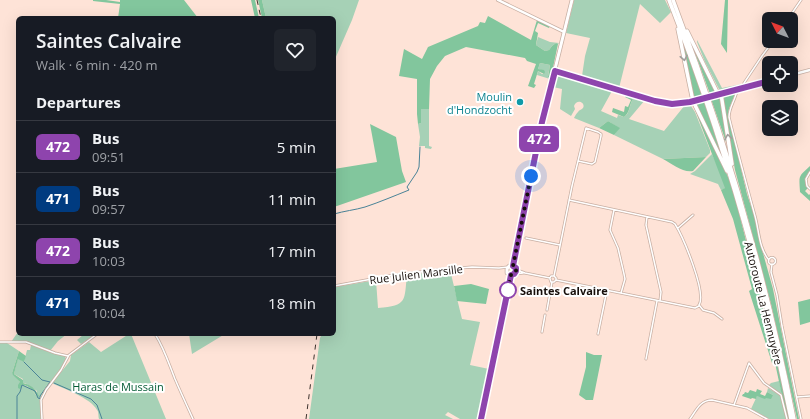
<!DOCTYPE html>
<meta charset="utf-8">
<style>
:root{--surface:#171b24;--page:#20242c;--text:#f1f3f6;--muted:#9ea1a6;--line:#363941}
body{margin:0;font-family:"Open Sans",sans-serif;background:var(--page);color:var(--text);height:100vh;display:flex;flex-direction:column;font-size:15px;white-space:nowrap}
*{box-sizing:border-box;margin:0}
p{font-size:13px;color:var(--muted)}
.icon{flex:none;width:22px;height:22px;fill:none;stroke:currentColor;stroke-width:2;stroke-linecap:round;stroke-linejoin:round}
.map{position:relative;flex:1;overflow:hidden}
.details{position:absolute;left:16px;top:16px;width:320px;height:320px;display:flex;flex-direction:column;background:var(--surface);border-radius:6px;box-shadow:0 4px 16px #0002}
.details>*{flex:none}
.badge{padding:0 8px;border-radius:6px;font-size:14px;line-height:26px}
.needle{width:26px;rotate:312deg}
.controls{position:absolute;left:762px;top:12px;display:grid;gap:8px}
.controls a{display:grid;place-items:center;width:36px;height:36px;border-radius:6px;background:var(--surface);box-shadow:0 4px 16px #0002;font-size:20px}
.you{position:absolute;width:20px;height:20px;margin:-10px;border:3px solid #fff;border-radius:50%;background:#1a73e8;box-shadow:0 0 0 6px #1a73e833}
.map>.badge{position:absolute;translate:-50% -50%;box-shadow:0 0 0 2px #fff}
h2{padding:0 20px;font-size:15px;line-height:36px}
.round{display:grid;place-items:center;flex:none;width:42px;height:42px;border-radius:6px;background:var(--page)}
.summary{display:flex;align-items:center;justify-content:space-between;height:68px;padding:0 20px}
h1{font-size:19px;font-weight:600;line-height:30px}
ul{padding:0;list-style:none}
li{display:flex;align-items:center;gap:12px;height:52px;padding:0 20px;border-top:1px solid var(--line)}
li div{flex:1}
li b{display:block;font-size:15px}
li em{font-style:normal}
li .badge{min-width:44px;font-weight:700;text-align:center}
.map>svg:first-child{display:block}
.green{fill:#a6d1b6}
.forest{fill:#82c69d}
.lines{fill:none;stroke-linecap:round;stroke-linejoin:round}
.stream{stroke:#4a8397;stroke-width:1}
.street-casing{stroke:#c8afa3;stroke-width:3}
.secondary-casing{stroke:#c8afa3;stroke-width:4}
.primary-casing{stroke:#c8afa3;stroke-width:4.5}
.highway-casing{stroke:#c8afa3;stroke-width:5}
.street{stroke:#fff;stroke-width:1.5}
.secondary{stroke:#fff;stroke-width:2.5}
.primary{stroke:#fff;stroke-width:3}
.highway{stroke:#fff;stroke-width:3.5}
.rail{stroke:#3e332e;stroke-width:1;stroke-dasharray:5 5;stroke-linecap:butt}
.secondary-bridge-casing{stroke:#c8afa3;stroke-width:4;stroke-linecap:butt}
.secondary-bridge{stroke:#fff;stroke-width:2.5}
.oneway{stroke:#a29f9d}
.line-casing{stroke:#fff;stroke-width:9}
.line{stroke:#8e44ad;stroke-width:6}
.walk{stroke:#160e0a;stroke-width:4;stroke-dasharray:0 7.2}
.culture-dot{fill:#0f9aa8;stroke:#fff;stroke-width:1.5}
.stop-dot{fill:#fff;stroke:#8e44ad;stroke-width:2}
.labels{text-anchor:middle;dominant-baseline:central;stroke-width:4;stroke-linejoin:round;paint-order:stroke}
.culture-label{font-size:11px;fill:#0d838f;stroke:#fff;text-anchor:end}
.street-label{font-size:11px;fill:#160e0a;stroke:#fff}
.stop-label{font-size:11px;font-weight:bold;fill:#160e0a;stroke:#fff;text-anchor:start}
.park-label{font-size:11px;fill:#055c36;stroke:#fff}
</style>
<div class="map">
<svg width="810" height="419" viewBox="0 0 810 419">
<rect width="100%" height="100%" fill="#fee3d7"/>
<path class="green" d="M262 0H359L352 20 335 59V89H334V18H266Z
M574 0H665L671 12 660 23 640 4 619 88 582 76 585 56 590 38 566 33Z
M538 37 550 42 559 43 558 44 556 43 552 46 549 50 545 51 536 45Z
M697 40 722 88 742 84 741 86 720 91 705 62 697 42Z
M540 63 550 65 548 76 551 77 550 79 537 75 538 71 542 74H544L541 70 538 69Z
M556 76 563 77 612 91 601 111 617 118 618 115 624 117C630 114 629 105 633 99L632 97 645 100 629 119 664 131 685 105 691 106 695 112 710 150V153L706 157 663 159 614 135 619 128 608 121 599 128 574 118C575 116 576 114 578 112 579 110 581 110 583 108 586 103 577 98 574 106L575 109 571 116 560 109 562 89 553 87 555 77Z
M421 109H429V146L432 147 431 149 425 148V146H419L420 137 418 124 421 123Z
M712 154 717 165 726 188 721 190 718 184 690 174 695 171Z
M450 270 462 319 480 322 470 365 489 369 478 419H460L448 412 445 415 453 419H309L320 338 322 334H334V289L335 287 376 280 378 308C408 306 404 300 407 275Z
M18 332V334H67L58 341 50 351 28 342 24 341 11 342Z
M83 334H92L93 336 81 344 77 340 83 335Z
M129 334H131L166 419H99C98 416 99 412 97 410 91 398 64 389 52 383L70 361 71 355 89 342 101 352Z
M189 334H225L192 354Z
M0 343H7L19 351 12 373 20 382V383L22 385H24L30 388 37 396V391L25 383H23V379L14 374 18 358 24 362 27 350H30L31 345 52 353 65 356 66 359 60 370 45 390 40 398 41 419H0Z
M779 381 782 394 768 386 771 383Z
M768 388 780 395 786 419H769L751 409 757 396 766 397 773 395 767 392Z"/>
<path class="forest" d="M93 0H106L120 2V0H184L198 18H118L120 4 93 1Z
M251 0H255L259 18H255Z
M258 0H262L266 18H262Z
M725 0H728L727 53 721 44Z
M488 16 531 40 537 20 550 26 549 28 538 23 535 31 538 33 536 45 545 51 549 50 552 46 556 43 558 44 551 77H548L550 65 540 63 538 69 544 70 545 72 544 74 538 71 534 84 536 85 534 88 528 86 536 64 527 61 525 58 466 47 445 56 437 66 430 79 429 109H421V123L418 124 417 114V79L399 76 404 49 422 59 428 47 478 26 480 22 485 23Z
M685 48 701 92 702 95 700 96 694 97 683 49Z
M695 53H696L715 90 714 93 710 94Z
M734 92 735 94 729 109 728 114 747 194 754 215 761 246 773 289 799 419H797L771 304 735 170 722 97 724 95Z
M626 95 632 97 633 99C629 105 630 113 624 117L612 112 613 108 624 112 625 106 628 107 631 100 625 97Z
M720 97 728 142H726L711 99Z
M704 101 721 153H719L695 103Z
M694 107H695L729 179 736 201 781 379 789 419H787L775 363H772L749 291 752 289 733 219 721 190 725 188Z
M608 121 620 128 614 135 599 128Z
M370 124 396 137 402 171 406 182 334 207V169L377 162Z
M706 157 693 171C683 173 672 164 663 159Z
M810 166V171C805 177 803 181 808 188L805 191 809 195 810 194V201L800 192C799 175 798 177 810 166Z
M471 284 489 289 486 304 457 301 454 286Z
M810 299V322L800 325 798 302Z
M19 351 26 356 24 362 18 359 14 374 23 380V383C31 385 35 388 39 396L38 397C33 391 29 385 22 385L21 388 20 389 18 388V385L20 382 13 375 12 373Z
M586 352 594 355H602L593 400H586L579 395 586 367Z
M757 389 762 391 760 394 765 396 767 392 773 395 771 399 766 398 765 399 757 396 756 399 752 398 751 399 742 396 743 394H744L745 392 748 393 750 390 756 392Z"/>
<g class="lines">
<path class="stream" d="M334 214C344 211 355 210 365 207 380 202 394 196 409 190L407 187 417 172 419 167 420 147
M24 362 42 380 50 382 40 396V398
M54 383 91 399 97 405 102 419
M17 419V396L20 392 22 385 35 391 38 398 41 399"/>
<g class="street-casing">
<path id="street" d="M788 19 801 0
M743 88 744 83 762 56 773 41
M737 90C736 99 729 107 729 117 737 150 746 183 755 216 759 230 759 249 769 260
M810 172 806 179 807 186 810 189
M569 200 672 222 675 224C683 237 707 293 699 305
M614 210 610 230 618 248 624 274 625 279 621 293
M647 217 646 225 661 292 660 301
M678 228 693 215
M526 238 560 245
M768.5 261a3.5 3.5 0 1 1 7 0a3.5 3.5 0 1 1-7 0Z
M772 264 771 272 777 295 782 326 801 419
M517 270 525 273 550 278
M515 274 523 273
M554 276 572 186 586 128 598 132 601 134V136L595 162 592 164 578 161
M550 278 551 276H554L556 278V280
M550 279 551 282H554L556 280
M556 280 695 308 699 306
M334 286 388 276 436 270 472 267 499 268 508 267
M699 305 703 310 714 313 722 319
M547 310 552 282
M542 332 545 315
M155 334C164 348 169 364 175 379 181 393 187 406 193 419
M598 334 607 290
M0 342H26L55 353 68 356
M646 359 657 301
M797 397 810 396
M734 405 749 363 764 383 781 395 787 419
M42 419 41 400 46 390 61 370 69 355 97 334
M690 419C696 411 700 400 712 400L747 408 767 419"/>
</g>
<g class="secondary-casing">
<path id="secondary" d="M498 0 564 32
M555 71 661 102C673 104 683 103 694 100
M791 75 810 70
M719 94 769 81"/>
</g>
<g class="primary-casing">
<path id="primary" d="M513 266 542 122 572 0
M511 275 507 273V269L509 266H513
M481 419 511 275 514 274 516 271V268L513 266"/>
</g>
<g class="highway-casing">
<path id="highway" d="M669 0C722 136 763 276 791 419
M673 0C725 136 766 276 794 419
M678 29 693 101 727 171
M687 31 718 94
M721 94 732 164"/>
</g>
<use href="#street" class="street"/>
<use href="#secondary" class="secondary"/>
<use href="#primary" class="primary"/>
<use href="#highway" class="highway"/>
<path class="rail" d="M257 0 261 18
M306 419 317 334"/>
<g class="secondary-bridge-casing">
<path id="secondary-bridge" d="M695 100 715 95"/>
</g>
<use href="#secondary-bridge" class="secondary-bridge"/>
</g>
<defs><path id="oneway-chevron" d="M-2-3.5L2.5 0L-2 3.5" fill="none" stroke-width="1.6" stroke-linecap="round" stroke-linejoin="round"/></defs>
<g class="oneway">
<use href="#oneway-chevron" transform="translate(684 58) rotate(79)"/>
<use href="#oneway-chevron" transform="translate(728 137) rotate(-99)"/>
</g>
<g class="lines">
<g class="line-casing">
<path id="line" d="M481 419 511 275 514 274 516 271V268L513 266 542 122 555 71 655 101 672 104 690 102 769 81"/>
</g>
<use href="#line" class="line"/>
<path class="walk" d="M508 290 507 293 511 275 514 274 516 271V268L513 266 531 176"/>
</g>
<circle class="culture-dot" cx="520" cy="102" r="4"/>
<circle class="stop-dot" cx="508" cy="290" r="8"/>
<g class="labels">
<g class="culture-label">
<text x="512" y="96">Moulin<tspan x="512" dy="13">d'Hondzocht</tspan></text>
</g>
<g class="street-label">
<text transform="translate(416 274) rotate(-7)">Rue Julien Marsille</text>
<text transform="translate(764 303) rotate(76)">Autoroute La Hennuyère</text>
</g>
<g class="stop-label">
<text x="520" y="290">Saintes Calvaire</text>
</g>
<g class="park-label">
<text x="118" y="386">Haras de Mussain</text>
</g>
</g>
</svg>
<div class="controls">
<a><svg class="needle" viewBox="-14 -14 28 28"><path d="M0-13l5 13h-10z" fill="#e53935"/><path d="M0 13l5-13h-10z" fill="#9ea1a6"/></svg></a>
<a><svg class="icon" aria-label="locate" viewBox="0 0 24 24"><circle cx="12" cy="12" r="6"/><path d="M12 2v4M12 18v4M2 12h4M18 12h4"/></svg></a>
<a><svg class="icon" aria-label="layers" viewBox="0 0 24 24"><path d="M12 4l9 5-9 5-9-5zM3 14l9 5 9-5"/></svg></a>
</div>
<div class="you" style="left:531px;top:176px"></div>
<b class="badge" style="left:539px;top:139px;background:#8e44ad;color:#fff">472</b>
<section class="details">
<div class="summary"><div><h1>Saintes Calvaire</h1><p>Walk · 6 min · 420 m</p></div><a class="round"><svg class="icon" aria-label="heart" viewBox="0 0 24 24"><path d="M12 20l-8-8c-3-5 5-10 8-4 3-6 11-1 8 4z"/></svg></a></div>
<h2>Departures</h2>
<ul>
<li><span class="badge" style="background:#8e44ad;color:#fff">472</span><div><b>Bus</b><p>09:51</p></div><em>5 min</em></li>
<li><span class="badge" style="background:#003b80;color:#fff">471</span><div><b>Bus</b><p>09:57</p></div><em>11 min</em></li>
<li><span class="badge" style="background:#8e44ad;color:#fff">472</span><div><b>Bus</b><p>10:03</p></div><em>17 min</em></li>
<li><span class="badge" style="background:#003b80;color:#fff">471</span><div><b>Bus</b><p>10:04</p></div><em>18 min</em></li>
</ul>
</section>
</div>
